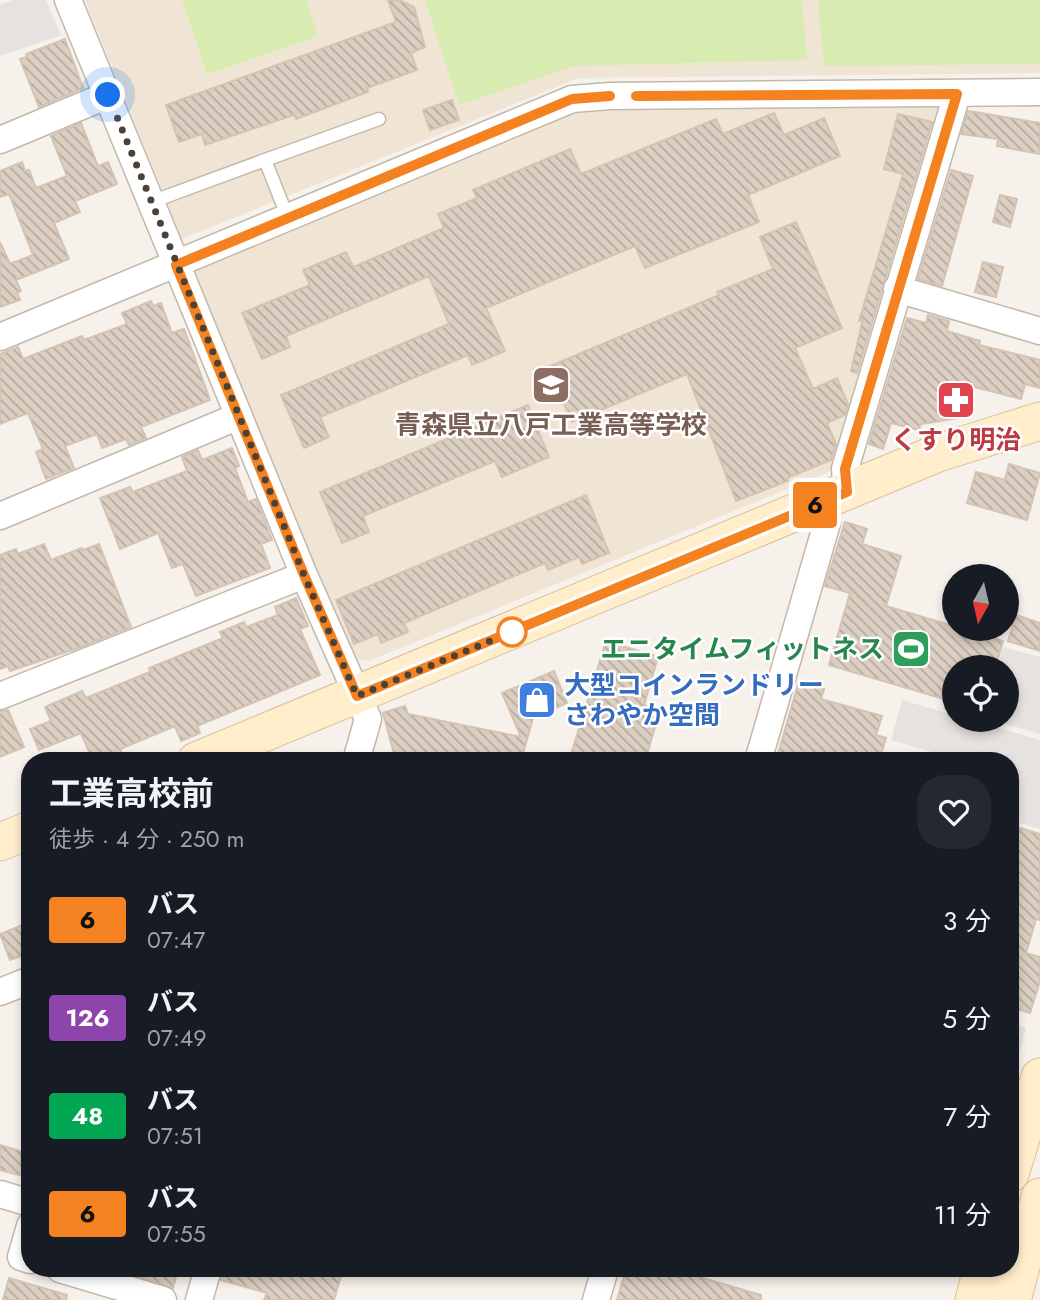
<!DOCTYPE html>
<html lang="ja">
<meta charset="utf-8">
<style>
:root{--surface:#171b24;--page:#242831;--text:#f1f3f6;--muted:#9ea1a6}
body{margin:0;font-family:Jost,"Noto Sans JP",sans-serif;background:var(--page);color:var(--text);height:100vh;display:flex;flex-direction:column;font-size:26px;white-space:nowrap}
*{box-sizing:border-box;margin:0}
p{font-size:23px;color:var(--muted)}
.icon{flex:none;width:38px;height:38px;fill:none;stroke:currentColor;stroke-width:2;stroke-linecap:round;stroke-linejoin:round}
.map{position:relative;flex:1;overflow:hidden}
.panel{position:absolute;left:21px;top:752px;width:998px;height:525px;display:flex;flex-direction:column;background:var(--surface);border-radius:28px;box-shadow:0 4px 10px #0003}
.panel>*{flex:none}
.badge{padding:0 14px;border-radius:5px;font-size:24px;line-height:46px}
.needle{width:46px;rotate:188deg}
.controls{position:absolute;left:942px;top:564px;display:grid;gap:14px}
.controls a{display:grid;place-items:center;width:77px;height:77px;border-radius:50%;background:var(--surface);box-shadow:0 4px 10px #0003;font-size:35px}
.you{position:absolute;width:35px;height:35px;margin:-18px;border:5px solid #fff;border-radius:50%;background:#1a73e8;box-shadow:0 0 0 10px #1a73e833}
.map>.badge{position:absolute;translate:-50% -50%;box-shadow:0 0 0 4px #fff}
.round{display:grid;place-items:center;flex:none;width:74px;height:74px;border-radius:28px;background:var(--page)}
.overview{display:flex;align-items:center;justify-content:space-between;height:119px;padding:0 28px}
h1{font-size:33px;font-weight:700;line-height:52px}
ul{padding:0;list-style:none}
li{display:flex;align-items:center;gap:21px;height:98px;padding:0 28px}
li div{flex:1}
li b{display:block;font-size:26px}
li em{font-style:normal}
li .badge{min-width:77px;font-weight:700;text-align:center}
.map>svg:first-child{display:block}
.education{fill:#f0e5d4}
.grass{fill:#d8ecb1}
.parking{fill:#e5e2df}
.building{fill:url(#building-back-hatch);stroke:#d4c3b2;stroke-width:2}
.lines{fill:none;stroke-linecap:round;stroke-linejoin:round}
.lane-casing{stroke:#c3b8ac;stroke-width:15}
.street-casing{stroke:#c3b8ac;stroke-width:29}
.secondary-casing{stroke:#d9c198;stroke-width:39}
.lane{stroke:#fff;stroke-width:12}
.street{stroke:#fff;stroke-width:26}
.secondary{stroke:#ffedcc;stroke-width:37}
.line-casing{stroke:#fff;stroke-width:16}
.line{stroke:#f58220;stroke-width:10}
.walk{stroke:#4b4138;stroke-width:7;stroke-dasharray:0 12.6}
.stop-dot{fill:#fff;stroke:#f58220;stroke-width:3.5}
.labels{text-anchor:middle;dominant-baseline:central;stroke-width:5;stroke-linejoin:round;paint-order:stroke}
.education-label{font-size:26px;font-weight:bold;fill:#785e54;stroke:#fff}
.health-label{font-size:26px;font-weight:bold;fill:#be3a42;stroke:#fff}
.leisure-label{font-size:26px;font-weight:bold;fill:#27864d;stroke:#fff;text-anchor:end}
.shop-label{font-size:26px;font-weight:bold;fill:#366cbe;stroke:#fff;text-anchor:start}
</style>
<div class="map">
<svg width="1040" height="1300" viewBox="0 0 1040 1300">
<defs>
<pattern id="building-back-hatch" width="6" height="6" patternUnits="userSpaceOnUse" patternTransform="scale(1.75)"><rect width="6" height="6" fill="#dccfc2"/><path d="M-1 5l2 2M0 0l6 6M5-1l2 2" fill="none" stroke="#b4aa9f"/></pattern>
</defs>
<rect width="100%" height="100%" fill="#f6f1eb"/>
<path class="education" d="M85 0H1040V73L578 78 182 239Z
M599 107H945L838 468 369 661 353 659 193 269 578 110Z"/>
<path class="grass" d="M182 0H306L318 36 207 74Z
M425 0H802L807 60 574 66 459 105Z
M818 0H1040V64L824 66Z"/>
<path class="parking" d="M13 0H46L61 35 0 56V5Z
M1000 646 1040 657V734L989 719H1006V667H994Z
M902 700 954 715V719H969L1040 740V829L1010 820V761H953V758L891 740Z
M1010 1023 1026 1028 1010 1086Z"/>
<path class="building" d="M388 0H399L414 7 425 47 411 53 417 70 367 88 368 92 296 119 294 115 205 145 202 134 179 142 166 105 396 22Z
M65 39 83 88 39 107 20 59 27 57 26 54Z
M452 100 459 120 430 130 423 110Z
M968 111 1040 123V154L997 146 998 139 961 134Z
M774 113 784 135 824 118 840 156 748 195 759 222 645 268 635 246 486 308 505 351 472 365 468 355 320 417 329 437 304 448 281 395 449 324 429 276 286 336 290 347 262 359 242 313 310 285 303 270 346 252 353 267 444 228 438 214 477 198 473 190 570 149 581 174 716 119 723 134Z
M898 114 932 122 857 373 851 371 863 319 859 321 903 174 884 169Z
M81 123 98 166 108 162 117 184 75 201 80 212 54 223 69 259 16 280 21 291 17 293 20 300 0 307V242L10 264 33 255 9 194 0 197V171L22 162 25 171 29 170 36 188 67 176 51 136Z
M951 170 973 176 942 286 918 279Z
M1000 195 1017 199 1010 227 993 222Z
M796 222 842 328 795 348 813 389 837 378 848 404 845 415 827 423 836 444 831 460 787 478 788 481 736 501 687 374 572 422 548 367 719 295 717 292 773 269 760 237Z
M983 262 1003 267 996 297 975 292Z
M151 301 153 306 161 303 172 333 184 329 210 400 141 427 146 438 129 445 126 439 102 448 97 434 65 446 74 468 46 479 36 452 43 449 28 413 0 424V354L18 347 23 359 82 336 84 340 127 324 122 313Z
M928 315 949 321 947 331 980 341 979 345 1040 360V388L1025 384 1021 399 967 385 958 418 921 424 919 430 891 423 883 449 869 444 907 318 926 323Z
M528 405 549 457 502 477 495 461 363 516 369 532 342 543 320 492Z
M232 448 239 466 235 468 248 502 256 499 272 540 261 544 270 568 196 596 183 564 172 568 158 533 120 549 100 498 130 487 133 492 187 471 182 457 198 450 202 460Z
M1009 464 1040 473 1027 520 967 503 976 472 1005 480Z
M586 495 609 553 582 564 579 557 548 570 545 563 404 623 408 632 381 643 378 634 354 644 336 600Z
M845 522 867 529 862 544 901 556 886 606 1003 641 995 667H954V702L829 665 850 593 825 586Z
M44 544 51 560 82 548 83 550 99 544 131 627 84 646 10 671 8 666 0 669V555L16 549 18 554Z
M296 598 308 626 300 629 320 675 197 726 200 733 181 741 175 726 120 749 125 761H93L81 733 39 750 30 729 51 721 45 707 82 691 86 698 150 672 149 668 223 638 220 632 244 622 246 627 278 615 275 607Z
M1016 615 1040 623V651L1008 641Z
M606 641 658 657 644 705 660 710 645 761H569Z
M554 671 567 703 533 718 521 761H396L383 713 405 706 408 714 521 737 502 693Z
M799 681 824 689 821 699 882 716 876 735 886 738 879 761H837L803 751 800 761H776Z
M8 710 24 747 0 757V711Z
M1010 825 1040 834V920L1036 919 1026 953 1040 957V981L1030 1013 1010 1007Z
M30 922V953L10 960 0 934Z
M0 1145 30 1154V1178L0 1170Z
M114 1269H161L177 1273 173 1288Z
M223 1269H343L334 1300H264L267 1293 221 1280Z
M626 1269H706L703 1278 761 1295V1300H617Z
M9 1278 67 1295 66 1300H3Z"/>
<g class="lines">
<g class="lane-casing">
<path id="lane" d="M265 160 379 119
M151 202 265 160 288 218"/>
</g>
<g class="street-casing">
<path id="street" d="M68 0 304 575 368 719 356 761
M0 140 108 95
M897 289 1040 331
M0 337 572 99 610 96 1040 92
M847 492 845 469 957 94
M0 516 239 416
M0 696 304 575
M758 761 827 523 822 503
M0 992 30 980
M0 1194 30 1203
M30 1226 21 1257 30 1260
M60 1269 163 1300
M199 1300 208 1269
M596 1300 605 1269"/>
</g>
<g class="secondary-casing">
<path id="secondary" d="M196 761 938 453 1040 421
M0 842 30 830
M1010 1174 1040 1077
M974 1300 982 1269
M1012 1300 1040 1197"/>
</g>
<use href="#lane" class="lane"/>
<use href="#street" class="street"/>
<use href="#secondary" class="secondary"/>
</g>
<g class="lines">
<g class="line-casing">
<path id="line" d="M610 96 572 99 176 265 304 575 357 696 847 492 845 469 957 94 636 96"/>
</g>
<use href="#line" class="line"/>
<path class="walk" d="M108 95 304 575 357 696 512 632"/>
</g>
<defs>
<g id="school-square" transform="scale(2.0125)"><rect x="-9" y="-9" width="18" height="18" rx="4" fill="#8d6e63" stroke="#fff"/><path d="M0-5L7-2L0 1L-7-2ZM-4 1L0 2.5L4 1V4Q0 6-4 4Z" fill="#fff"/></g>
<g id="pharmacy-square" transform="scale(2.0125)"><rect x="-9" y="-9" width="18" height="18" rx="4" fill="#e0444e" stroke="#fff"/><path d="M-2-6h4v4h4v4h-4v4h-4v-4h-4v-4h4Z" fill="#fff"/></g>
<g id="stadium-square" transform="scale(2.0125)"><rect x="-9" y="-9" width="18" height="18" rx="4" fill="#2e9e5b" stroke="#fff"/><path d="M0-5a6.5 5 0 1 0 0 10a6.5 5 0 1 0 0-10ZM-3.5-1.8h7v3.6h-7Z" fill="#fff"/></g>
<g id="shop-square" transform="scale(2.0125)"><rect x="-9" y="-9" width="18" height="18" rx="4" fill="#3f7fe0" stroke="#fff"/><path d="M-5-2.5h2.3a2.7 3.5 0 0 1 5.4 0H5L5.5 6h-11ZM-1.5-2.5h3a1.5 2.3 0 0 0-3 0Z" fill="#fff"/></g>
</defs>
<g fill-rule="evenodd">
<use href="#school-square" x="551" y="385"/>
<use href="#pharmacy-square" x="956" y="400"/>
<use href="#stadium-square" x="911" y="649"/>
<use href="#shop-square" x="537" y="700"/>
</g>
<circle class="stop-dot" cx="512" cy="632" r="14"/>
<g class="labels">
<g class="education-label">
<text x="551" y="425">青森県立八戸工業高等学校</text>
</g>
<g class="health-label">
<text x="956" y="440">くすり明治</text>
</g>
<g class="leisure-label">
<text x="884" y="649">エニタイムフィットネス</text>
</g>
<g class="shop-label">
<text x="564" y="685">大型コインランドリー<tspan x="564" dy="30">さわやか空間</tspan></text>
</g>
</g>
</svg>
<div class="controls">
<a><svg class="needle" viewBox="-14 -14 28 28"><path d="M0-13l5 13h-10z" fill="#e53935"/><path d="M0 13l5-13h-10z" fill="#9ea1a6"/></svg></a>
<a><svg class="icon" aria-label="locate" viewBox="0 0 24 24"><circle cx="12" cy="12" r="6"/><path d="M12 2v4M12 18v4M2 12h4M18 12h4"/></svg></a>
</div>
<div class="you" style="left:108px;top:95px"></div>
<b class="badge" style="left:815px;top:505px;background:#f58220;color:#111">6</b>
<section class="panel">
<div class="overview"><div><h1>工業高校前</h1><p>徒歩 · 4 分 · 250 m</p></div><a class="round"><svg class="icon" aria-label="heart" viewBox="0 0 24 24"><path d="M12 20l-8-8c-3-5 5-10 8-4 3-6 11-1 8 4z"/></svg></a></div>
<ul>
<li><span class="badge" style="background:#f58220;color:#111">6</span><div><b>バス</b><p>07:47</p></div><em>3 分</em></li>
<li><span class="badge" style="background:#8e44ad;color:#fff">126</span><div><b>バス</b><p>07:49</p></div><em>5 分</em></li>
<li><span class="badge" style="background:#00a651;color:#fff">48</span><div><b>バス</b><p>07:51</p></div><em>7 分</em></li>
<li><span class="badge" style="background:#f58220;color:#111">6</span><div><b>バス</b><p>07:55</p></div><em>11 分</em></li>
</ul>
</section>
</div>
